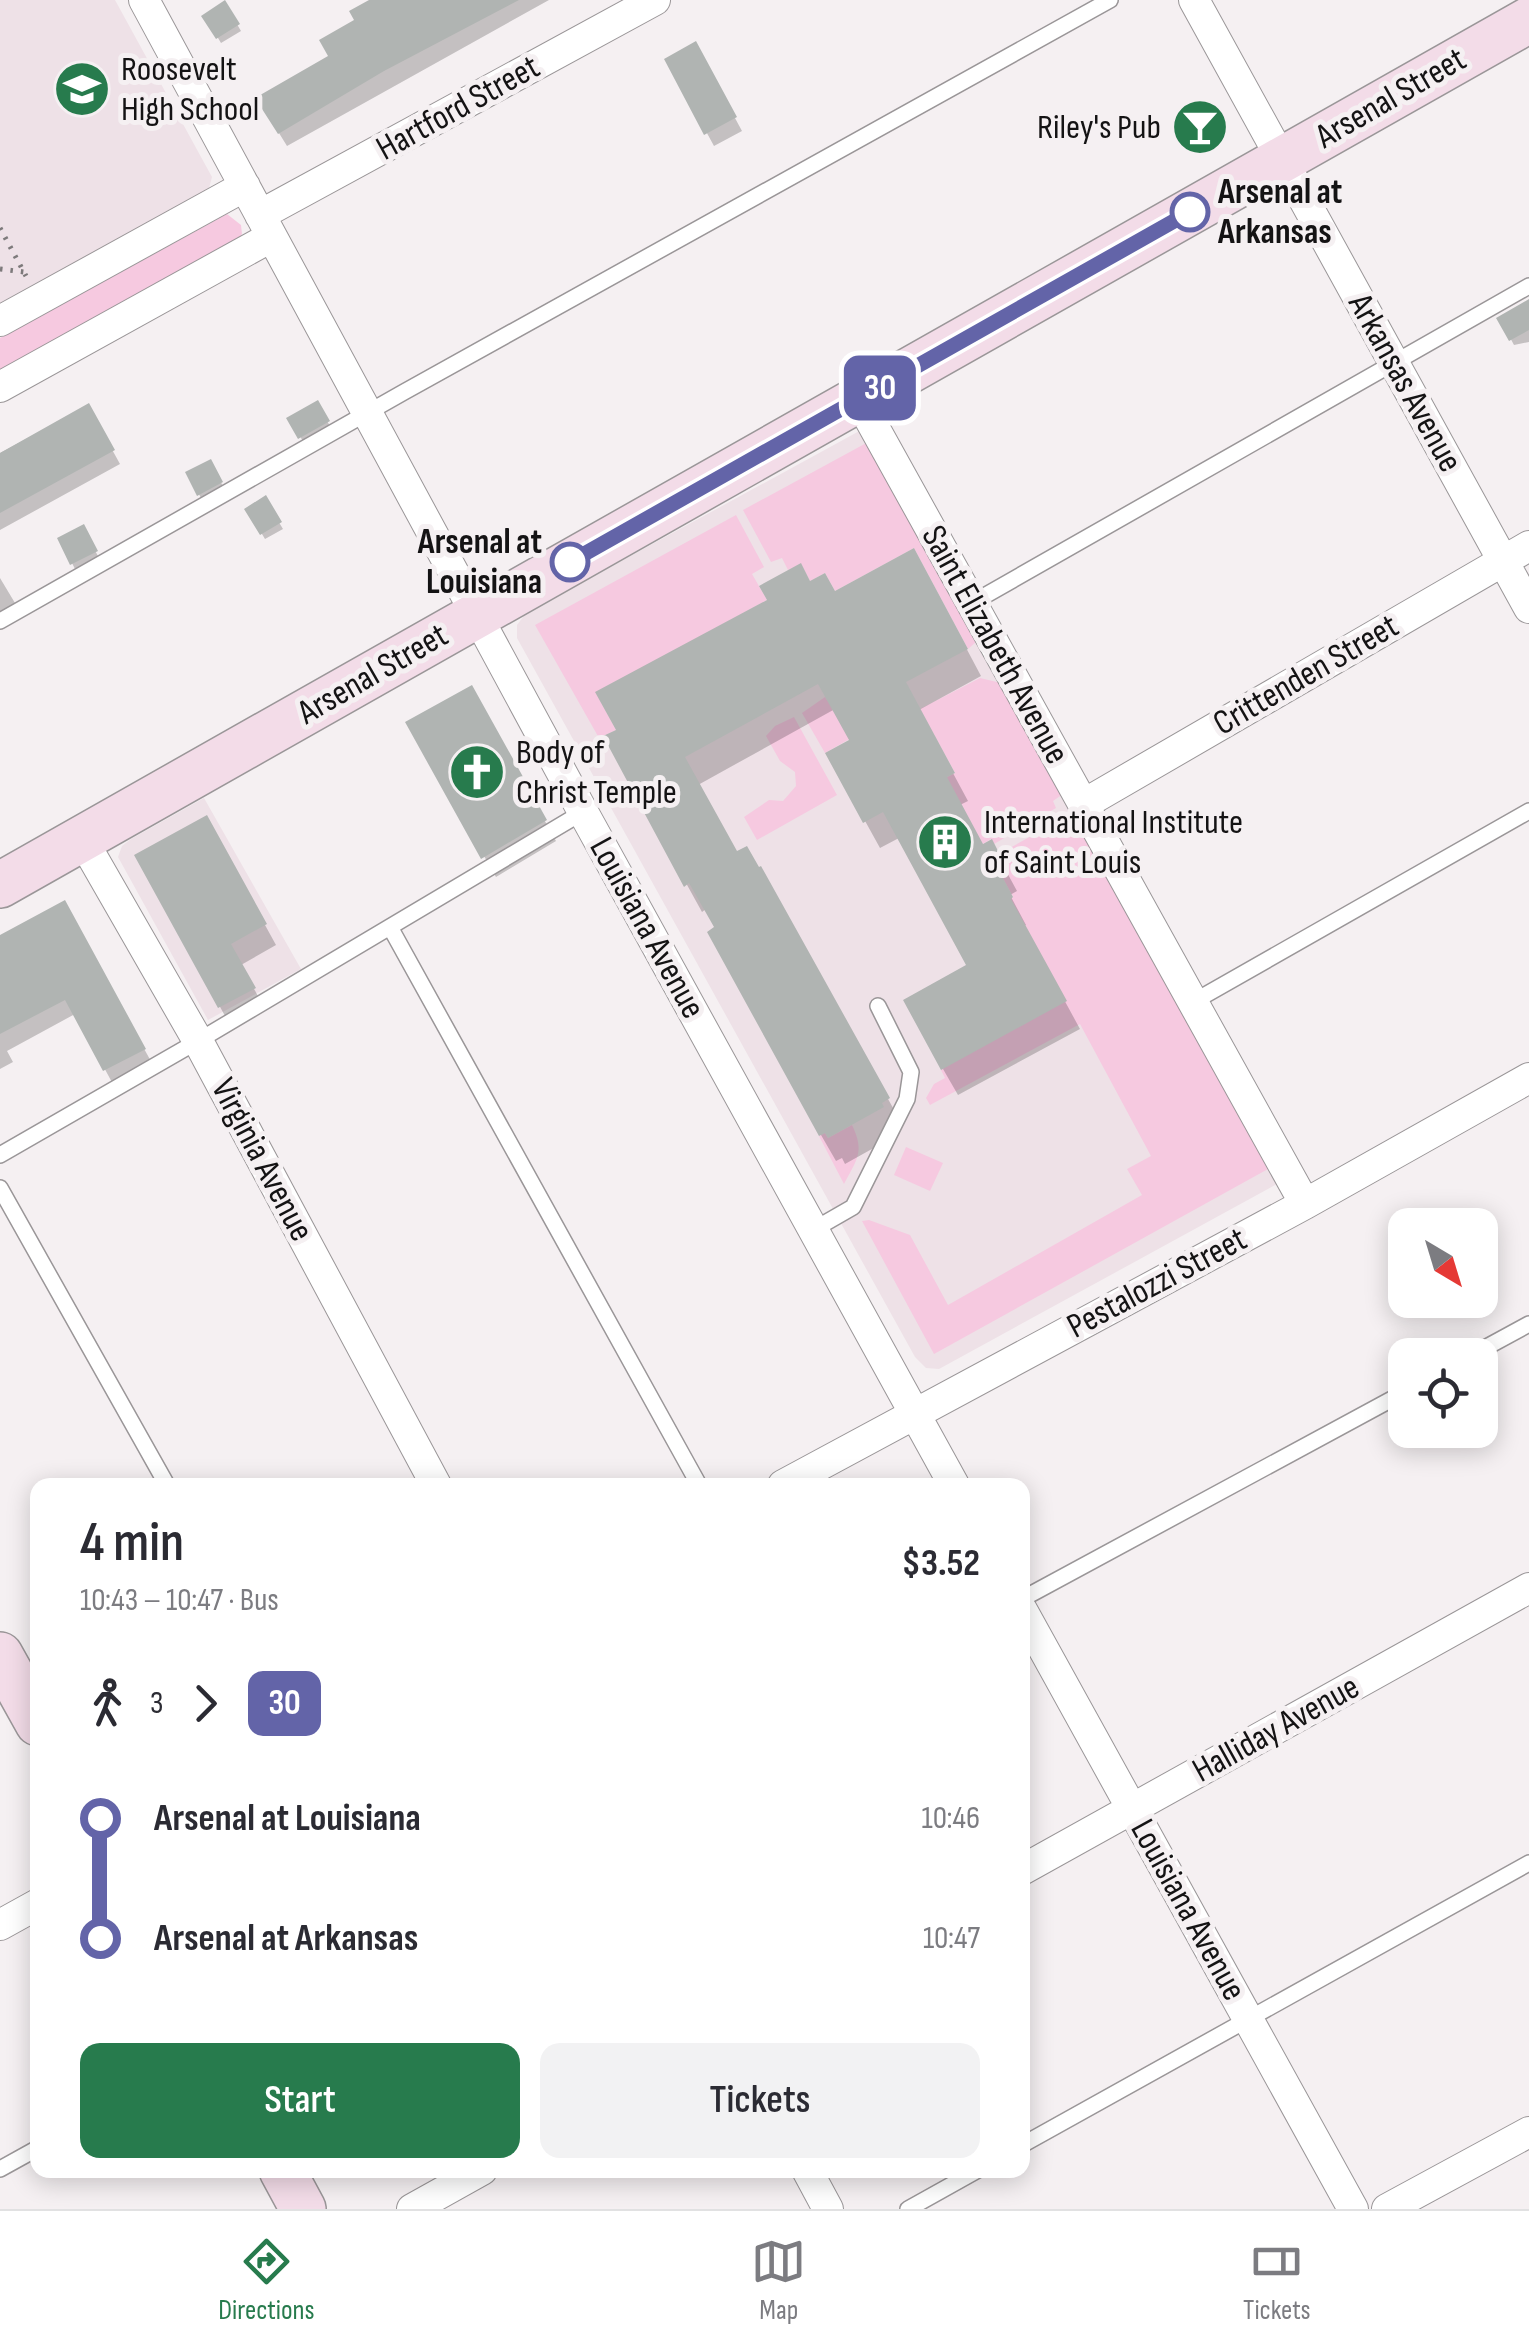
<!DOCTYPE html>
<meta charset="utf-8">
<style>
:root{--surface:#fff;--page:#f2f2f3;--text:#2b2b33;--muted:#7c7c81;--line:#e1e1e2;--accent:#277b4d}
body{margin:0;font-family:"Sofia Sans Condensed",sans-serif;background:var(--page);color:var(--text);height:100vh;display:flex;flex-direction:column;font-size:38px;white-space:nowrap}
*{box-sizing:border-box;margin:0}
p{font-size:32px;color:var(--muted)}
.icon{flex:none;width:55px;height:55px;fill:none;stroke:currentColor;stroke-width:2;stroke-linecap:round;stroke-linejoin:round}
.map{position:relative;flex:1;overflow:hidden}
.sheet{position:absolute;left:30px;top:1478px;width:1000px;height:700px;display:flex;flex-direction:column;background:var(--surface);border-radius:20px;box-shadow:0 5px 25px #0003}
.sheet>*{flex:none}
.badge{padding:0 20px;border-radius:15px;font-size:35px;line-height:65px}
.needle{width:65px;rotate:142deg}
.controls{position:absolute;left:1388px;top:1208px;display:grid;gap:20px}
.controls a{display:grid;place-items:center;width:110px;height:110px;border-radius:20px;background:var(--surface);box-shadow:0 5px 25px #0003;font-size:50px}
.map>.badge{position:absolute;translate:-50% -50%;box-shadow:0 0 0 5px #fff}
.legs{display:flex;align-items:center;gap:15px;height:110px;padding:0 50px;font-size:32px}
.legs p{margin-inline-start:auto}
.summary{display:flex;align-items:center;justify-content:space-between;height:170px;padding:0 50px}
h1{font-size:55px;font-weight:600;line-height:75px}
.primary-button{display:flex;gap:20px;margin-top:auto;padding:20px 50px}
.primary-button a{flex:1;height:115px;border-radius:20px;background:var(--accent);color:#fff;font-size:40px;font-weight:600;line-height:115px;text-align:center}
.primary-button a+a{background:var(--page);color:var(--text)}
ul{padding:0 50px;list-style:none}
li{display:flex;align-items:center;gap:35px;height:120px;font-size:38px}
li i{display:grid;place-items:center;width:15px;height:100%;margin:0 12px;background:currentColor}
li i::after{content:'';width:25px;height:25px;margin:-12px;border:8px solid;border-radius:50%;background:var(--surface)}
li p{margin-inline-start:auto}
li:first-child i{background:linear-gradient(#0000 50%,currentColor 0)}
li:last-child i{background:linear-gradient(currentColor 50%,#0000 0)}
.menu{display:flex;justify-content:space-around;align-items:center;height:140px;border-top:2px solid var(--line);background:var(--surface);font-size:28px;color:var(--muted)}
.menu a{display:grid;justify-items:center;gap:5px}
.menu .active{color:var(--accent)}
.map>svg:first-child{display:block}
.built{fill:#eee1e7}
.green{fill:#f6c9e0}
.shadow{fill:#0003}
.building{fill:#b0b4b2}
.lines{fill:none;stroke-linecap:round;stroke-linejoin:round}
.service-casing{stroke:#9a9698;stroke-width:18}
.minor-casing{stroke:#9a9698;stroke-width:32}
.secondary-casing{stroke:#9a9698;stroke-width:48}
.path{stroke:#7d7a7b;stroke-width:5;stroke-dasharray:2.5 8;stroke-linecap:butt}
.service{stroke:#fff;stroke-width:15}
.minor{stroke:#fff;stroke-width:30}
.secondary{stroke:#f3dce8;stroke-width:45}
.line-1-casing{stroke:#fff;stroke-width:22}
.line-1{stroke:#6364a8;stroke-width:15}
.stop-1-dot{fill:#fff;stroke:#6364a8;stroke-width:5}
.labels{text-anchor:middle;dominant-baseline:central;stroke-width:10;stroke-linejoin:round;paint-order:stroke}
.poi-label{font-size:35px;fill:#141314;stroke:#f5f0f2;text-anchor:start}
.street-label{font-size:35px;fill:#141314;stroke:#f5f0f2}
.stop-label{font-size:35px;font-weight:bold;fill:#141314;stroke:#f5f0f2;text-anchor:start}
</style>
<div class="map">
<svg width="1529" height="2209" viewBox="0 0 1529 2209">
<rect width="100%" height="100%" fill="#f5f0f2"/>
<path class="built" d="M0 0H115L212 177 208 192 0 307Z
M863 429 1277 1184 939 1369 926 1368 915 1357 517 638V625L526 613Z
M204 798 301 969 208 1020 118 857 122 846 131 839Z"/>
<path class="green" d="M227 214 241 225 242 234 236 242 0 374V338Z
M870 441 976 642 968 649 914 548 835 591 825 573 810 581 801 564 788 570 782 558 771 562 743 510Z
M736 515 764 567 752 574 767 600 596 693 616 730 599 738 535 625Z
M980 678 1001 683 1063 794 1053 801 1056 808 994 844 991 839 983 844 925 789 955 773 920 709Z
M825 697 853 737 825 753 802 713Z
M794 717 837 795 757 840 744 817 769 800 783 801 796 786 795 772 780 761 766 736 775 726Z
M1062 819 1067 827 1078 820 1268 1169 934 1354 862 1221 869 1220 910 1235 948 1305 1142 1195 1127 1169 1151 1156 1080 1024 930 1105 926 1098 934 1084 945 1078 941 1070 992 909 1013 897 997 867 1004 863 999 854Z
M852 1125C865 1152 857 1159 844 1184L819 1136 825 1133 828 1138Z
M906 1147 943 1163 930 1191 894 1175Z"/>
<path class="shadow" d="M374 0H549L287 146 266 112 331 57Z
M225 4 241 31 221 43 205 16Z
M695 44 742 131 714 146 667 60Z
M1529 302V342L1514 345 1500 319Z
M317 403 335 435 308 450 290 419Z
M88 406 120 464 0 530V453Z
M210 462 224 488 202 500 188 473Z
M265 499 283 529 265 539 247 509Z
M83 528 99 558 75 569 60 539Z
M0 578 21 613 0 628Z
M929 578 981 676 919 710 968 801 960 805 983 847 991 843 1017 891 1010 895 1026 925 1024 926 1080 1029 958 1095 943 1069 970 966 899 838 880 848 828 754 852 741 835 709 698 785 737 854 775 895 903 1126 895 1130 897 1135 845 1164 842 1158 836 1161 821 1135 710 933 717 928 706 909 702 912 606 738 810 584 834 594Z
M471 688 556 841 496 877 408 723Z
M206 818 276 945 241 965 265 1009 231 1027 138 856Z
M64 903 153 1065 114 1086 75 1014 7 1051 13 1062 0 1069V950Z"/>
<path class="building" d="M225 0 240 24 216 39 201 16Z
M369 0H519L384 71 278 134 255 98 328 56 319 40 354 20 349 11Z
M696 41 737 117 704 135 664 59Z
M1529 299V330L1509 341 1496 318Z
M318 400 330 421 298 439 286 418Z
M89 403 115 450 0 513V453Z
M211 459 223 482 197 496 185 472Z
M266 495 282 522 260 535 244 509Z
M84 524 98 551 70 565 57 538Z
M914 548 968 649 906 682 955 773 947 777 983 844 992 839 1004 863 997 867 1013 897 1011 899 1067 1001 941 1070 903 1000 966 965 883 812 863 823 825 753 849 740 818 684 685 757 737 851 747 846 759 867 761 866 890 1098 882 1103 884 1107 828 1138 825 1133 819 1136 707 932 714 927 689 883 684 887 603 736 616 730 595 692 767 600 759 586 801 563 810 581 825 573 835 591Z
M472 685 547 820 481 859 405 722Z
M207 815 267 924 231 944 256 988 218 1008 134 855Z
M65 900 146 1049 103 1071 65 1000 0 1034V935Z"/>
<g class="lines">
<g class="service-casing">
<path id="service" d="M972 603 1529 286
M0 621 404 392 1110 0
M390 927 699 1485
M1193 1002 1529 811
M0 1155 198 1041 583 812
M0 1188 167 1485
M813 1230 853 1207 907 1099 911 1072 878 1006
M1472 1355 1529 1324
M1022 1599 1405 1392
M1022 2145 1529 1863
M0 2169 38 2148
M908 2209 978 2170"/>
</g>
<g class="minor-casing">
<path id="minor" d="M144 0 583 812 954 1485
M1194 0 1529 608
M260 215 655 0
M0 321 245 186
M0 387 271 237
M859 400 1305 1204
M1084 804 1529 546
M82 839 198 1041 436 1485
M783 1485 1305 1204 1529 1078
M1022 1610 1353 2209
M1022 1870 1529 1588
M0 1925 38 1904
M807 2170 828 2209
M412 2209 482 2170
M1387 2209 1529 2132"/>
</g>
<g class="secondary-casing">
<path id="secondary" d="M0 885 1529 20
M0 1655 38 1723
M282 2170 303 2209"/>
</g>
<path class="path" d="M0 228 26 276
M0 269 24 272"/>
<use href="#service" class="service"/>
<use href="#minor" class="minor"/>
<use href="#secondary" class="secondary"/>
</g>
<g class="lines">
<g class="line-1-casing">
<path id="line-1" d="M570 562 1190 212"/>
</g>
<use href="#line-1" class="line-1"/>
</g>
<defs>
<g id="school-disc" transform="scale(2.875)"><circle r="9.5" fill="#277b4d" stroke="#f5f0f2"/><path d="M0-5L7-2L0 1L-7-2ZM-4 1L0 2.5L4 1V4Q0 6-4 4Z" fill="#fff"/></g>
<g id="bar-disc" transform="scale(2.875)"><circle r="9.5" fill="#277b4d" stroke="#f5f0f2"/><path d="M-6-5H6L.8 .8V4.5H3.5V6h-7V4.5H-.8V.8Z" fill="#fff"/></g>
<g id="church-disc" transform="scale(2.875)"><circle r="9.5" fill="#277b4d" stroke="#f5f0f2"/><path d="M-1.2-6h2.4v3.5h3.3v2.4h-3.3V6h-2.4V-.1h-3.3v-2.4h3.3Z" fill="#fff"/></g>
<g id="building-disc" transform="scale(2.875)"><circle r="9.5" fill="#277b4d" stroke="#f5f0f2"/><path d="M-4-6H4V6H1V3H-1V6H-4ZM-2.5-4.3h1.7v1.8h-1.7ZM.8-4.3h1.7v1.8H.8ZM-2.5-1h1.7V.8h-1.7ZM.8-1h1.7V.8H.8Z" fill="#fff"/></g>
</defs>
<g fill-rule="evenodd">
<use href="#school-disc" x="82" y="89"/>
<use href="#bar-disc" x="1200" y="127"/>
<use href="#church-disc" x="477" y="772"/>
<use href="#building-disc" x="945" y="842"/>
</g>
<g class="stop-1-dot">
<circle cx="1190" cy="212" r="18"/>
<circle cx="570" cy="562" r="18"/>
</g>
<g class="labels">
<g class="poi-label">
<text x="121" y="69">Roosevelt<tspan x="121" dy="40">High School</tspan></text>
<text x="1161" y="127" text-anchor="end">Riley's Pub</text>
<text x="516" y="752">Body of<tspan x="516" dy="40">Christ Temple</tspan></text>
<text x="984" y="822">International Institute<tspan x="984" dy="40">of Saint Louis</tspan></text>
</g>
<g class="street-label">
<text transform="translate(1391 98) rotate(-30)">Arsenal Street</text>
<text transform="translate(458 108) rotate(-29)">Hartford Street</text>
<text transform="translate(1405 383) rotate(61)">Arkansas Avenue</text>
<text transform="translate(995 645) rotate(61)">Saint Elizabeth Avenue</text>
<text transform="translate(373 674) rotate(-30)">Arsenal Street</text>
<text transform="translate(1306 675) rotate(-30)">Crittenden Street</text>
<text transform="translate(647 928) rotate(61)">Louisiana Avenue</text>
<text transform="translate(262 1160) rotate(62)">Virginia Avenue</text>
<text transform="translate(1157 1283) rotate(-28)">Pestalozzi Street</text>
<text transform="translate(1276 1729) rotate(-29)">Halliday Avenue</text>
<text transform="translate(1188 1910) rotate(61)">Louisiana Avenue</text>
</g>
<g class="stop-label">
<text x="1218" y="192">Arsenal at<tspan x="1218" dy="40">Arkansas</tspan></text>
<text x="542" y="542" text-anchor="end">Arsenal at<tspan x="542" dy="40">Louisiana</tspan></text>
</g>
</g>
</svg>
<div class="controls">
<a><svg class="needle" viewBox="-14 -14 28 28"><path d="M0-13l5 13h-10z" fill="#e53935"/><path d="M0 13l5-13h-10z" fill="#7c7c81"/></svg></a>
<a><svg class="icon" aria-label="locate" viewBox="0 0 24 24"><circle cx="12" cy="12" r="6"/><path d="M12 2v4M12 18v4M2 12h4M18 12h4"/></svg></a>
</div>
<b class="badge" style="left:880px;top:388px;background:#6364a8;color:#fff">30</b>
<section class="sheet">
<div class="summary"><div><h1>4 min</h1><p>10:43 – 10:47 · Bus</p></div><b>$3.52</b></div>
<div class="legs"><svg class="icon" aria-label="walk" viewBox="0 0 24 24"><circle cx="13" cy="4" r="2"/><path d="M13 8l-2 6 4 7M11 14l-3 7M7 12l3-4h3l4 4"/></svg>3<svg class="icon" aria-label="forward" viewBox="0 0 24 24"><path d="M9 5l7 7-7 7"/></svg><b class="badge" style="background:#6364a8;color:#fff">30</b></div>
<ul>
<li><i style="color:#6364a8"></i><b>Arsenal at Louisiana</b><p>10:46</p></li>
<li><i style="color:#6364a8"></i><b>Arsenal at Arkansas</b><p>10:47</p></li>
</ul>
<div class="primary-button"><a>Start</a><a>Tickets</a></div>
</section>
</div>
<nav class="menu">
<a class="active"><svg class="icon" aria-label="directions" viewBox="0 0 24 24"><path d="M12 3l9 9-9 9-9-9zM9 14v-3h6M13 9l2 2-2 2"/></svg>Directions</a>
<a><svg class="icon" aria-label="map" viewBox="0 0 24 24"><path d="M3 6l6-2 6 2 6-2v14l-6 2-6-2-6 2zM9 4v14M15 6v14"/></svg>Map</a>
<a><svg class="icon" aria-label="tickets" viewBox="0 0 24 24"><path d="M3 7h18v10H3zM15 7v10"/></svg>Tickets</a>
</nav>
